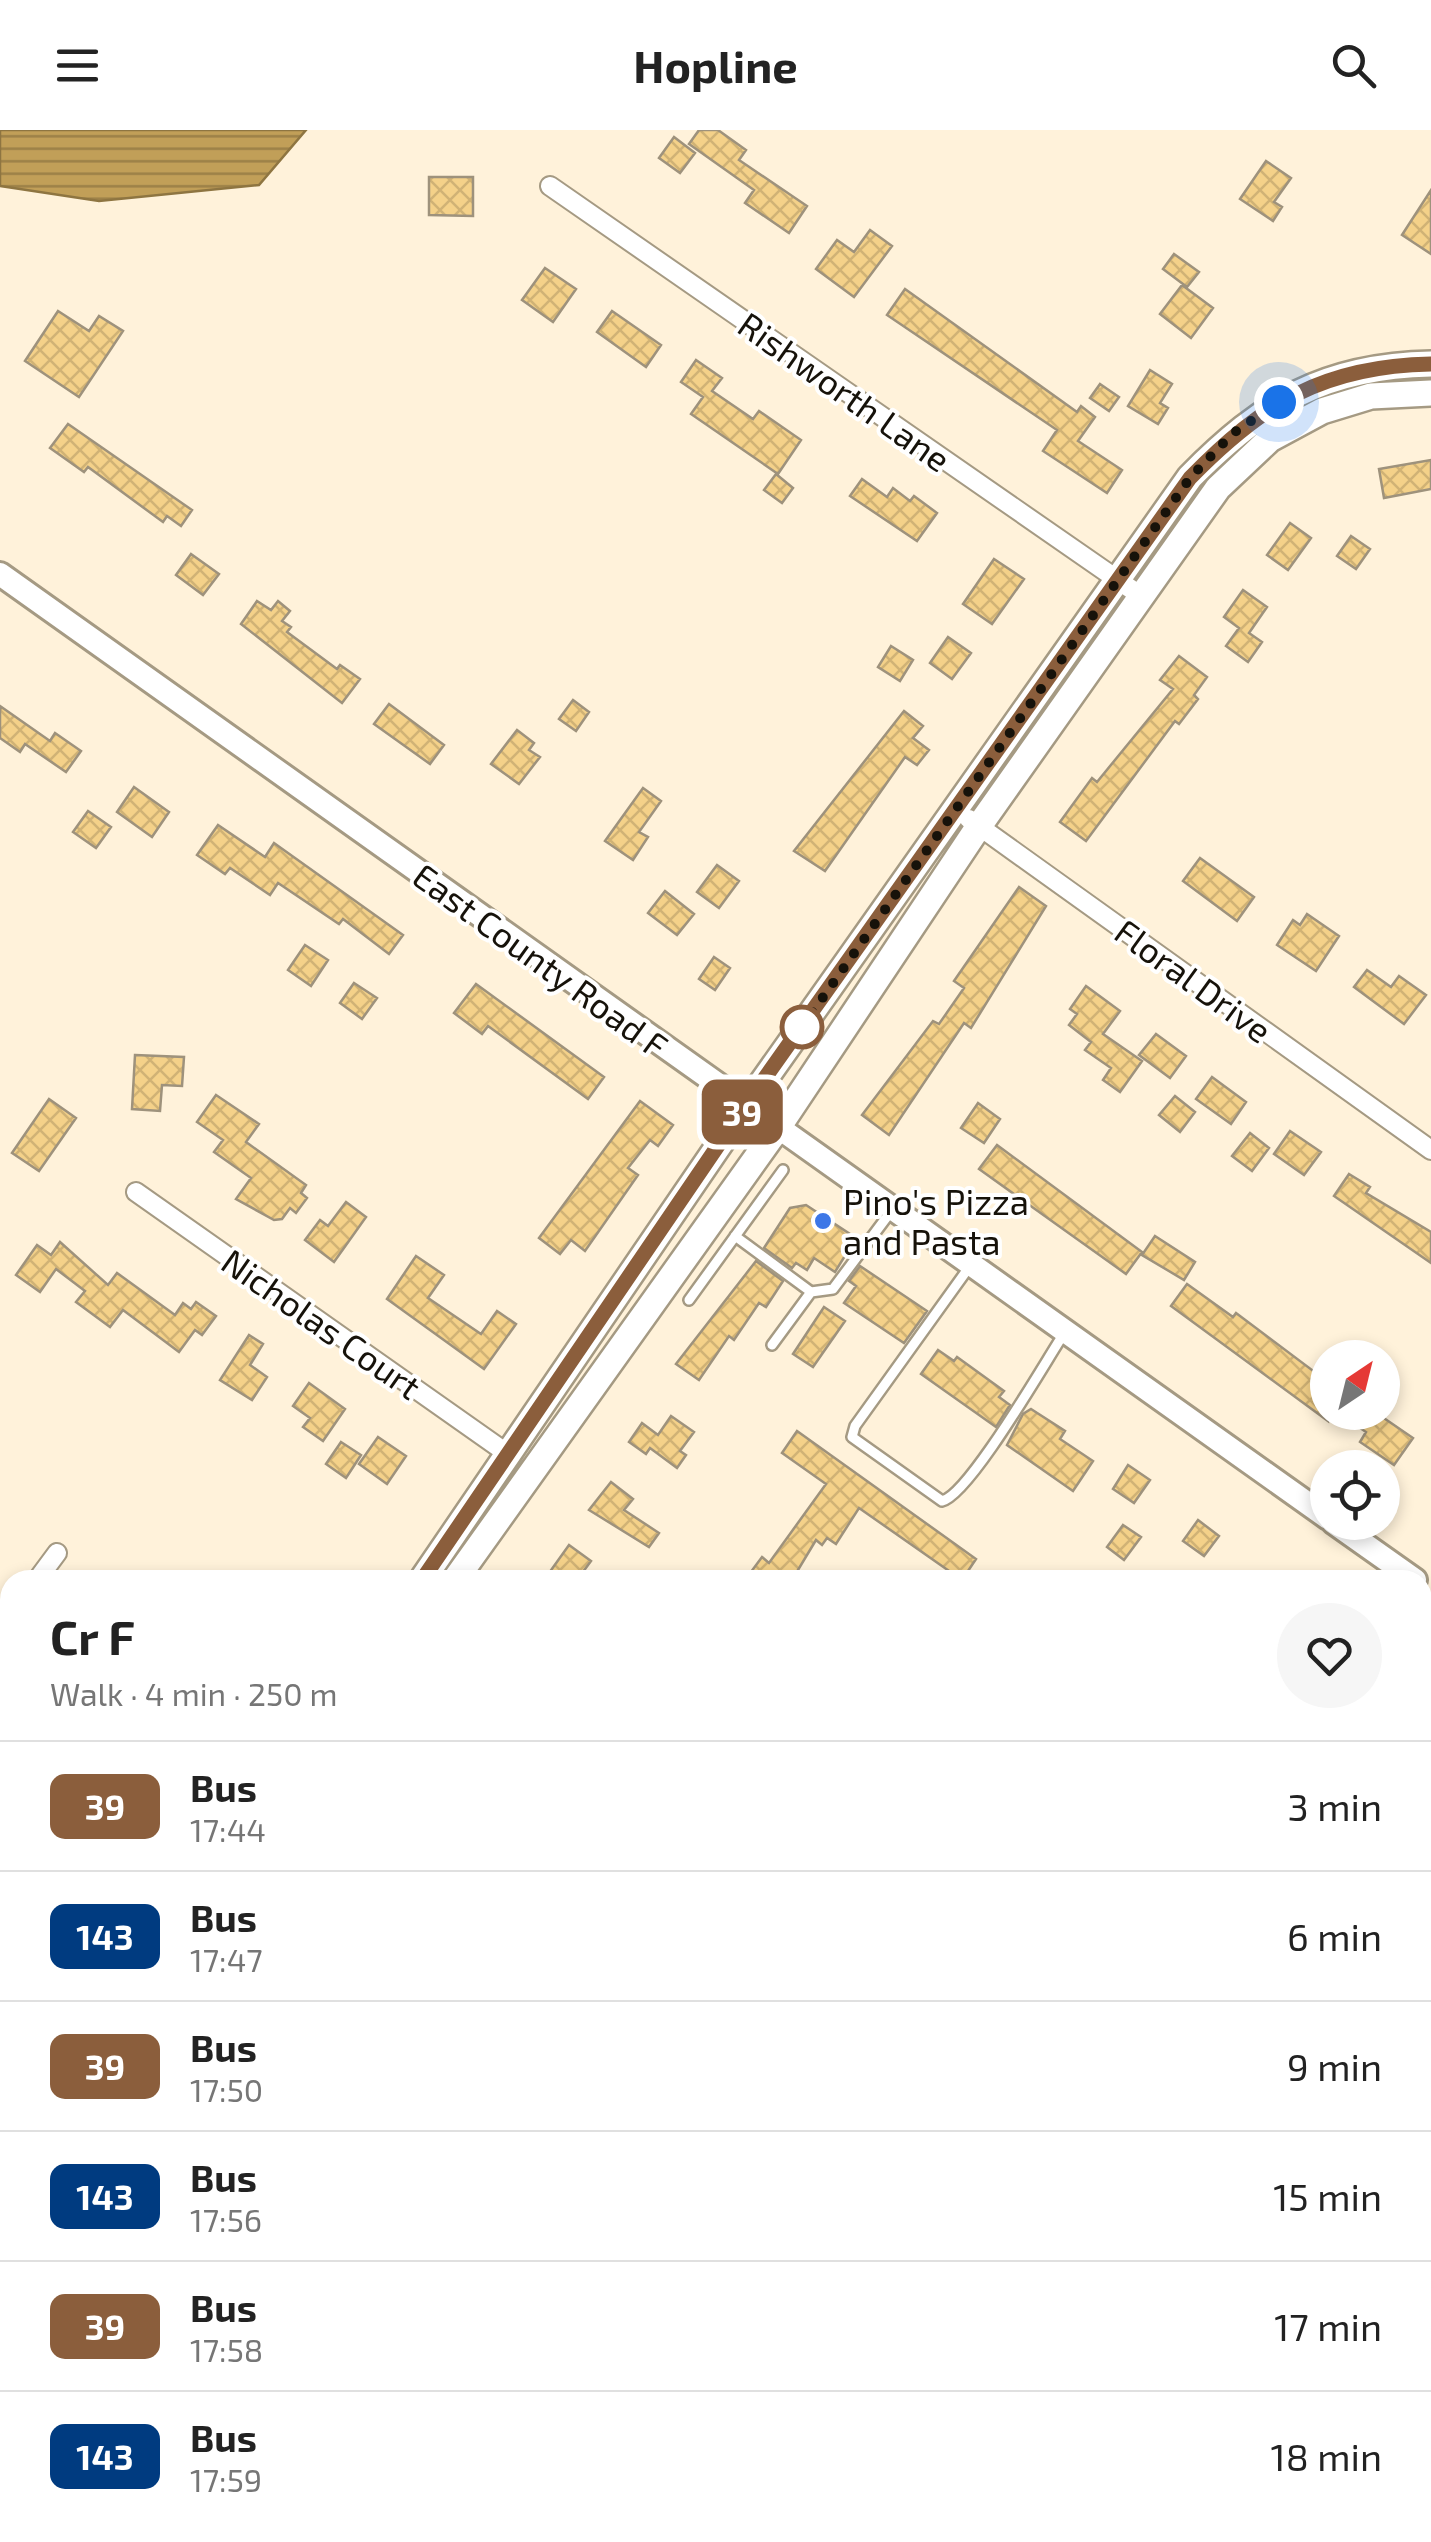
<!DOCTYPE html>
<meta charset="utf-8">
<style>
:root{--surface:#fff;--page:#f6f6f6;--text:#222;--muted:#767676;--line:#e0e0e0}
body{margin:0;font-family:"Exo 2",sans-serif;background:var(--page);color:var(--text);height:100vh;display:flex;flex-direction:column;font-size:38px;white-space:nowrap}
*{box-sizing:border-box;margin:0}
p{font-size:32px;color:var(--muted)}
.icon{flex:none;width:55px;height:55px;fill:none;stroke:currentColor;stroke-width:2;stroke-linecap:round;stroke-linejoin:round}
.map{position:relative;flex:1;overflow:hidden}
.panel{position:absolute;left:0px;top:1440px;width:1432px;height:972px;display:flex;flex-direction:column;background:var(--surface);border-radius:30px 30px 0 0;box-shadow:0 5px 15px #0003}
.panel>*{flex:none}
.badge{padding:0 20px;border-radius:15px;font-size:35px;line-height:65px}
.needle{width:65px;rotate:35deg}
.fabs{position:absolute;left:1310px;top:1210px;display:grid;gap:20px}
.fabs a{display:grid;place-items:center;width:90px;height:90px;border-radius:50%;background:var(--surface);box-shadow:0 5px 15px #0003;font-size:50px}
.you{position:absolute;width:50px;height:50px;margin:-25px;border:8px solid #fff;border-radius:50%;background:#1a73e8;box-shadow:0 0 0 15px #1a73e833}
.map>.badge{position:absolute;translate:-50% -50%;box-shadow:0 0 0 5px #fff}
.round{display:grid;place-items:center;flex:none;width:105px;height:105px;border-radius:52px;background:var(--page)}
.headline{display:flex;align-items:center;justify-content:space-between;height:170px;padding:0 50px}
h1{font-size:48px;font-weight:700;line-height:75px}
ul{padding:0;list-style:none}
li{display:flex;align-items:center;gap:30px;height:130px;padding:0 50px;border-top:2px solid var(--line)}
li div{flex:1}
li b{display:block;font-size:38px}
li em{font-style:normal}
li .badge{min-width:110px;font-weight:700;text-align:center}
header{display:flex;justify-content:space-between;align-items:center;height:130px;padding:0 50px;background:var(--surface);font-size:45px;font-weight:700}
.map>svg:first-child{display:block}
.water{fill:url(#water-rules);stroke:#8e7541;stroke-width:2.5}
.building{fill:url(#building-cross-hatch);stroke:#9e927c;stroke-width:2.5}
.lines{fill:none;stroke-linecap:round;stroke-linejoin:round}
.service-casing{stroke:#a59a83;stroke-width:14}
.minor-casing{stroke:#a59a83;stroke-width:22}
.tertiary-casing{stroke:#a59a83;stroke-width:28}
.secondary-casing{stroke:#a59a83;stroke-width:30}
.path{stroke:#b3a996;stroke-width:4;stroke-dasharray:5 8;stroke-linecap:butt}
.service{stroke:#fff;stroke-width:9}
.minor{stroke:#fff;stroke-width:18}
.tertiary{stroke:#fff;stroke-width:22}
.secondary{stroke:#fff;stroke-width:25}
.line-casing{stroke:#fff;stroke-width:22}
.line{stroke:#8b5e3c;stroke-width:15}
.walk{stroke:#16120a;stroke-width:10;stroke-dasharray:0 18}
.stop-dot{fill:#fff;stroke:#8b5e3c;stroke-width:5}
.poi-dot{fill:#3d77e7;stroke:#fff;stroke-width:4}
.labels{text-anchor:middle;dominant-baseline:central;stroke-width:8;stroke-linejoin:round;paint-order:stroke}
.street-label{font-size:35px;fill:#16120a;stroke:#fff}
.poi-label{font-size:35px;fill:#16120a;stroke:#fff;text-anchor:start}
</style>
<header><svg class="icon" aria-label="menu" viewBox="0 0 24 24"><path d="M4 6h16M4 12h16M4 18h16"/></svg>Hopline<svg class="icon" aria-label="search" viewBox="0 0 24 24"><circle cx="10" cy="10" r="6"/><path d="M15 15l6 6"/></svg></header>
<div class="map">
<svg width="1431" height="2412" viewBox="0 0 1431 2412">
<defs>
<pattern id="water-rules" width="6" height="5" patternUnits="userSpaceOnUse" patternTransform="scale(2.5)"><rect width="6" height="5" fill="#c19f58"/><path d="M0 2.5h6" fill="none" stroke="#9c8047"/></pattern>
<pattern id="building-cross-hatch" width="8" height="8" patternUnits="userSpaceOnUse" patternTransform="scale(2.5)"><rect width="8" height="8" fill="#f4d189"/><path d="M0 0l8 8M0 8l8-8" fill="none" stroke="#d0b275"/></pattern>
</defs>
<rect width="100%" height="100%" fill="#fff2da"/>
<path class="water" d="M0 0H306L259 55 99 71 0 56Z"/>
<path class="building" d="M699 0H718L746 20 739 30 807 76 789 103 745 73 754 60 689 14Z
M674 7 695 23 680 43 659 28Z
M1266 31 1291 48 1274 72 1282 77 1273 91 1240 69Z
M429 47H473V86L429 85Z
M1431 60V124L1402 105Z
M870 100 892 116 854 167 816 139 837 110 854 122Z
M1174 124 1199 142 1187 157 1163 139Z
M545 138 576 159 553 192 522 170Z
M1182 155 1213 178 1191 208 1160 184Z
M905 159 1077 282 1081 276 1095 287 1078 311 1122 340 1107 363 1043 321 1057 300 887 185Z
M58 181 89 201 99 186 123 201 79 267 25 231Z
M612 181 661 215 646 237 597 202Z
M696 230 722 248 712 261 753 289 759 281 801 310 778 344 691 284 703 267 681 252Z
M1150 240 1172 254 1160 273 1168 278 1158 294 1128 276Z
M1100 254 1119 267 1109 281 1090 268Z
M68 294 192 380 181 396 167 386 163 392 88 337 84 342 50 318Z
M1431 330V359L1384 368 1379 339Z
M776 344 793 358 782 373 764 360Z
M862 349 887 367 893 358 910 371 914 366 937 383 917 411 850 366Z
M1290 393 1311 408 1288 440 1267 425Z
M1351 406 1370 419 1356 439 1337 426Z
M191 424 219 444 203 465 176 445Z
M994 429 1024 449 992 494 963 474Z
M1243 460 1267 477 1249 503 1262 512 1248 532 1226 516 1239 498 1224 487Z
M257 471 271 480 278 471 290 481 282 491 291 497 287 502 337 539 340 535 360 549 342 573 241 494Z
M948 507 971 523 952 549 930 533Z
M891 516 913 530 900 551 878 537Z
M1179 526 1207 547 1194 565 1198 569 1179 594 1175 591 1086 711 1060 692 1092 648 1097 652 1173 559 1160 550Z
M573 570 589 582 576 601 559 589Z
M389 574 444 615 430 634 374 594Z
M0 576 50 611 55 603 81 621 66 642 25 614 20 622 0 608Z
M904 581 923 596 913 608 929 620 917 635 905 627 825 741 794 721Z
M517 600 534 613 529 620 540 627 519 654 491 634Z
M134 657 169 682 152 707 117 682Z
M643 658 661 671 639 702 648 707 633 730 605 711Z
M88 681 111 697 96 718 73 702Z
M218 695 265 727 274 713 403 805 389 824 343 789 339 794 278 753 270 765 230 738 225 744 197 725Z
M1200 728 1254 767 1237 791 1183 751Z
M717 735 739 751 719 778 697 762Z
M1019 757 1046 776 971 898 964 893 889 1005 862 985 933 891 939 894 964 858 954 851Z
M665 761 694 784 677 805 648 783Z
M1307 784 1339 806 1316 841 1277 815 1293 790 1300 795Z
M305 815 328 830 311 856 288 840Z
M714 827 730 838 715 860 699 849Z
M1367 840 1391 857 1399 846 1426 865 1404 894 1354 857Z
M354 853 377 868 362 889 340 873Z
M476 854 604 947 588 969 488 896 482 904 454 883Z
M1086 856 1120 881 1103 904 1142 931 1120 962 1103 950 1111 938 1085 920 1091 912 1069 895 1077 884 1070 879Z
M1156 904 1186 926 1170 948 1139 925Z
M135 925 184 927 182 956 162 955 160 981 132 979Z
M1212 947 1246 972 1231 994 1196 969Z
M216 965 259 994 246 1012 306 1055 301 1063 307 1068 296 1083 290 1078 282 1089 274 1090 236 1069 251 1048 214 1022 223 1010 197 992Z
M1175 966 1195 982 1180 1002 1159 985Z
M49 969 76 988 39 1041 12 1023Z
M640 971 673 995 658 1016 650 1010 628 1038 638 1045 585 1121 571 1110 560 1124 539 1108Z
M978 973 1000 989 984 1013 961 998Z
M1290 1001 1321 1022 1304 1045 1274 1024Z
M1250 1003 1269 1018 1252 1041 1232 1026Z
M997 1015 1142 1122 1126 1144 979 1039Z
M1349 1044 1370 1057 1366 1063 1431 1102V1133L1334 1066Z
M346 1072 366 1087 334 1132 305 1110 320 1090 328 1096Z
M806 1075 856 1108 835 1142 814 1128 807 1140 796 1133 792 1138 764 1118 790 1078Z
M1155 1106 1195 1132 1184 1150 1142 1125Z
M60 1112 108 1155 117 1143 175 1185 183 1173 191 1179 196 1172 216 1186 202 1205 195 1200 179 1222 123 1180 110 1197 76 1172 85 1161 56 1139 40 1162 16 1145 37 1115 51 1125Z
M416 1126 444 1145 428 1168 481 1204 497 1181 516 1194 484 1239 387 1169Z
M756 1131 783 1151 766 1177 759 1173 734 1210 729 1206 699 1250 676 1234Z
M860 1136 927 1181 904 1213 844 1173 856 1156 849 1151Z
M1187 1154 1233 1187 1236 1183 1328 1252V1291L1171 1176Z
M824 1177 845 1191 813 1237 793 1224Z
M249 1205 263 1214 250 1235 267 1247 252 1270 220 1250Z
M938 1220 954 1231 957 1227 1004 1261 999 1267 1010 1275 996 1297 921 1244Z
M309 1253 345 1279 323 1311 303 1297 310 1288 293 1276Z
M1031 1279 1065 1301 1060 1309 1093 1331 1073 1361 1007 1315 1023 1284Z
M1337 1282H1375L1413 1308 1394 1335 1360 1312 1366 1302Z
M671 1286 694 1302 680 1321 686 1325 677 1338 650 1318 646 1324 629 1312 642 1293 658 1305Z
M797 1301 976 1429 962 1450 859 1378 836 1414 827 1408 822 1415 816 1410 792 1450H745L762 1427 769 1433 826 1354 782 1323Z
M378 1307 406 1326 387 1354 359 1334Z
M341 1312 361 1325 346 1348 326 1334Z
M1128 1335 1150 1350 1134 1373 1113 1359Z
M611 1352 633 1369 624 1380 659 1403 649 1417 589 1380Z
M1198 1390 1219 1406 1204 1426 1183 1411Z
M1123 1395 1141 1407 1124 1430 1107 1417Z
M569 1415 591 1431 577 1450H544Z"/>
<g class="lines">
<g class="service-casing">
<path id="service" d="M735 1106 811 1162
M970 1136 855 1296 852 1307 942 1371C969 1365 1044 1234 1063 1205
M689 1170 783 1040
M772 1215 811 1162 833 1159 892 1080
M854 2402 868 2412
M975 2402 990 2412
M1016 2412 1018 2402"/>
</g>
<g class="minor-casing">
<path id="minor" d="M550 56 1141 466
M969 689 1431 1020
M136 1062 508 1324
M37 1450 57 1423
M0 1502 10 1488
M0 1611 10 1618
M0 1975 10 1982
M1422 2228 1431 2216
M383 2402 387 2412
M770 2402 783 2412
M247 2412 269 2402
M1295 2412 1301 2402"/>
</g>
<g class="tertiary-casing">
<path id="tertiary" d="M0 444 1328 1388
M1333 1392 1415 1450"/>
</g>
<g class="secondary-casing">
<path id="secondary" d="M422 1450 745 977 1190 347C1263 273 1324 236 1431 234
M455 1450 777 999 979 696 1218 358 1270 309 1322 281 1371 266 1431 263
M0 2056 10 2042
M0 2103 10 2089"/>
</g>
<path class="path" d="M1085 2402 1089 2412
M1178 2412 1184 2402"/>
<use href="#service" class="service"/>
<use href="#minor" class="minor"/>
<use href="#tertiary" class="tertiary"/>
<use href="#secondary" class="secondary"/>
</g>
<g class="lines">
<g class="line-casing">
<path id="line" d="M422 1450 745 976 1190 348C1263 273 1324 236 1431 234"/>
</g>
<use href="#line" class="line"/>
<path class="walk" d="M802 897 1190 348 1232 304 1279 272"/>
</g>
<circle class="stop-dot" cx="802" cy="897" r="20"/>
<circle class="poi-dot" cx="823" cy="1091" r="10"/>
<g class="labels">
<g class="street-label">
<text transform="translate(845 261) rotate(35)">Rishworth Lane</text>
<text transform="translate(541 830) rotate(36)">East County Road F</text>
<text transform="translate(1194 850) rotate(36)">Floral Drive</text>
<text transform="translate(322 1193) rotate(35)">Nicholas Court</text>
</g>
<g class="poi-label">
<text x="843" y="1071">Pino's Pizza<tspan x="843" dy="40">and Pasta</tspan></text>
</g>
</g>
</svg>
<div class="fabs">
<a><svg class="needle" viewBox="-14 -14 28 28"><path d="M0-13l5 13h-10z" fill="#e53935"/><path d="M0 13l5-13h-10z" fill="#767676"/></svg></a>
<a><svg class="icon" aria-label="locate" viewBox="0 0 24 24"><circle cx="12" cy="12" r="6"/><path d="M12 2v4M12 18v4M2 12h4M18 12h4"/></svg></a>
</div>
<div class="you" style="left:1279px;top:272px"></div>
<b class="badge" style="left:742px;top:982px;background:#8b5e3c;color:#fff">39</b>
<section class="panel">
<div class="headline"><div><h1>Cr F</h1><p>Walk · 4 min · 250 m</p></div><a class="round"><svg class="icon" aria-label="heart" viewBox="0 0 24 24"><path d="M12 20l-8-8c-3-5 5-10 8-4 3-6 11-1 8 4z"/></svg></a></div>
<ul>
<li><span class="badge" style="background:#8b5e3c;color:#fff">39</span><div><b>Bus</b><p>17:44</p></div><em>3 min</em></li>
<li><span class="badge" style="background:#003b80;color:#fff">143</span><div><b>Bus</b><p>17:47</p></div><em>6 min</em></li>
<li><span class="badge" style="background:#8b5e3c;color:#fff">39</span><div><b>Bus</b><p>17:50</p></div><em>9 min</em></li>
<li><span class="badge" style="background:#003b80;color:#fff">143</span><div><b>Bus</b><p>17:56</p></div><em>15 min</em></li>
<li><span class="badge" style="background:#8b5e3c;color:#fff">39</span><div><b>Bus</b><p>17:58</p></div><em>17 min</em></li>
<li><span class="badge" style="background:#003b80;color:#fff">143</span><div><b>Bus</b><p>17:59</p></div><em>18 min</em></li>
</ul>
</section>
</div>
